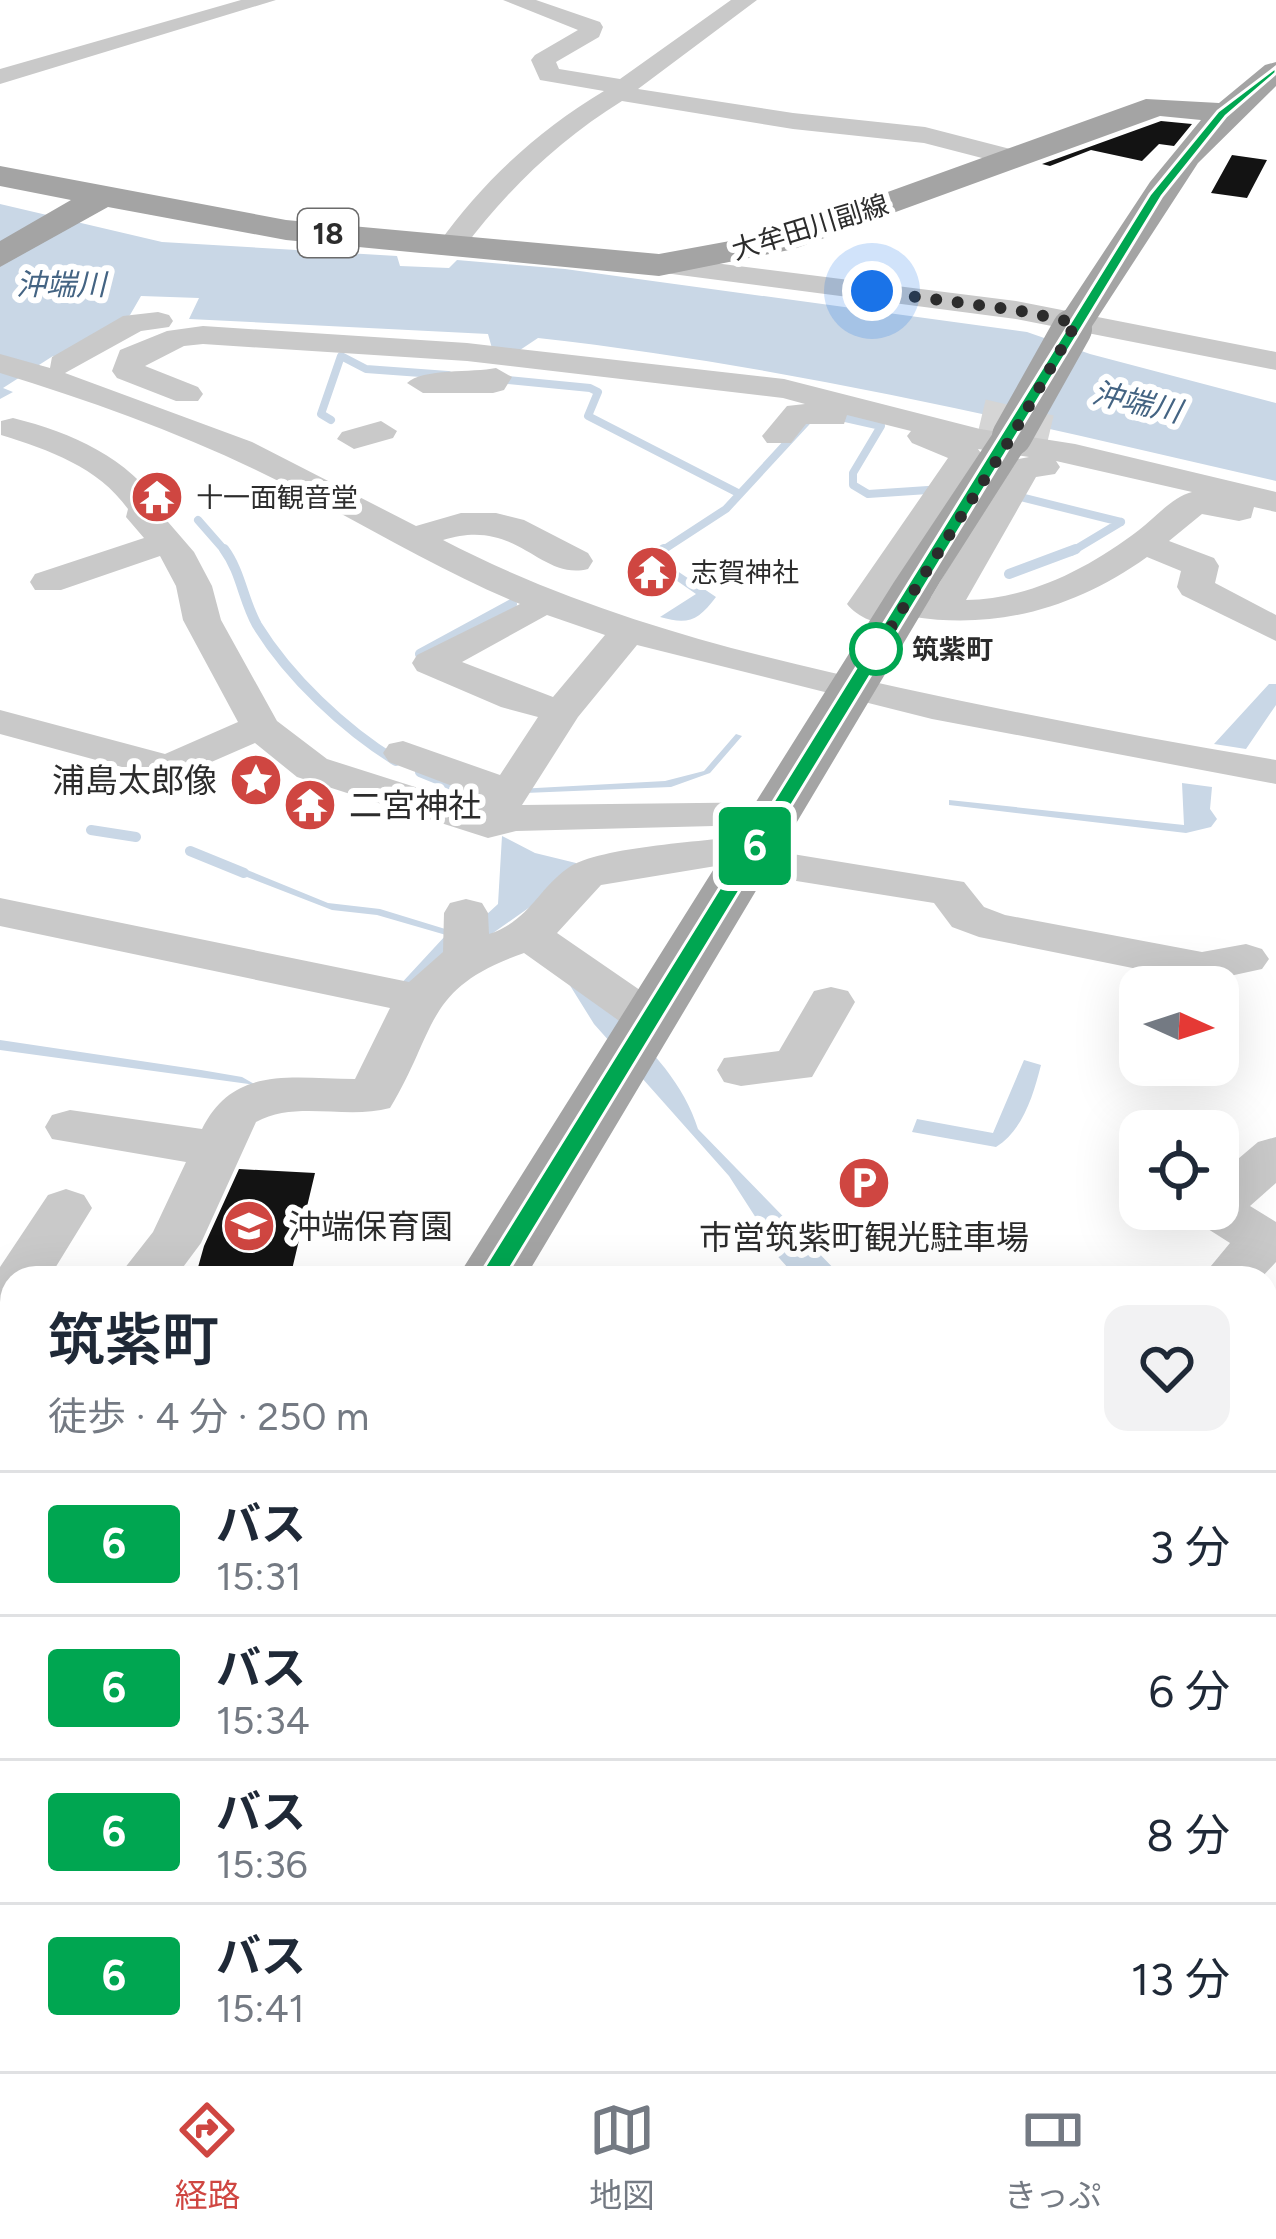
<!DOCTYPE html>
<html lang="ja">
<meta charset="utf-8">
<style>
:root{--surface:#fff;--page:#f2f2f3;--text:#1f2937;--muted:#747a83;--line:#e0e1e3;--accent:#cf4641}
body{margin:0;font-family:Figtree,"Noto Sans JP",sans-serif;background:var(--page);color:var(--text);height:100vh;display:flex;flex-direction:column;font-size:45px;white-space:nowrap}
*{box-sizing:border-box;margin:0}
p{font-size:39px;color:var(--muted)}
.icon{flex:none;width:66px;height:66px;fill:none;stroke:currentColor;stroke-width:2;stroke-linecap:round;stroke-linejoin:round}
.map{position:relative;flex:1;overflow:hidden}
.drawer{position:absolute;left:0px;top:1266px;width:1278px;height:807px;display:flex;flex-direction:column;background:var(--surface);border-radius:36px 36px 0 0;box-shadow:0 12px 48px #0002}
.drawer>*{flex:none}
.badge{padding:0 24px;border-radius:9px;font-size:42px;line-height:78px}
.needle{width:78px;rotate:93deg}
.fabs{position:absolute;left:1119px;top:966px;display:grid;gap:24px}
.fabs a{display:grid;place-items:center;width:120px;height:120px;border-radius:24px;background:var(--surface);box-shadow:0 12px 48px #0002;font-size:60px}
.you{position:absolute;width:60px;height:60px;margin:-30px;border:9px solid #fff;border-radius:50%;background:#1a73e8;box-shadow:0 0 0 18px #1a73e833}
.map>.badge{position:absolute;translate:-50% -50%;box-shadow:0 0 0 6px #fff}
.round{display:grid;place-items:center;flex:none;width:126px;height:126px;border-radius:24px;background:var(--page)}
.summary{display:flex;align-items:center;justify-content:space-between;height:204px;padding:0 48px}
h1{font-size:57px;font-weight:600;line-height:90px}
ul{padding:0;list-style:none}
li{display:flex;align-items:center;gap:36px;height:144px;padding:0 48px;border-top:3px solid var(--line)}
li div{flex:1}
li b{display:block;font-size:45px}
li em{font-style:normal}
li .badge{min-width:132px;font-weight:700;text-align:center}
.tabs{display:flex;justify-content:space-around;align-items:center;height:168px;border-top:3px solid var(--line);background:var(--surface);font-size:33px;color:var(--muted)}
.tabs a{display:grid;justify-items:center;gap:6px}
.tabs .active{color:var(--accent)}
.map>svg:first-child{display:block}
.green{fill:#e0e8db}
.water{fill:#c9d7e6}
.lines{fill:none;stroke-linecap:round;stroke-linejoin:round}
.stream-far2{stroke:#c9d7e6;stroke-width:8}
.stream-far1{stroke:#c9d7e6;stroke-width:10}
.stream{stroke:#c9d7e6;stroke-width:16}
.building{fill:#131313}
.minor-tunnel{stroke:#d5d5d5;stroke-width:32;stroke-dasharray:32 16;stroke-linecap:butt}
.minor{fill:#c9c9c9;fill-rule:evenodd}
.major{fill:#a4a4a4;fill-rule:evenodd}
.major-bridge{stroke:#a4a4a4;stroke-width:40}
.line{fill:#00a651;stroke:#fff;stroke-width:3}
.walk{stroke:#2c2c2c;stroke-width:12;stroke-dasharray:0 21.6}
.stop-dot{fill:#fff;stroke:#00a651;stroke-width:6}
.labels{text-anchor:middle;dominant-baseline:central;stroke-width:12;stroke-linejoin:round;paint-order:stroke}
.far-street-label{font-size:27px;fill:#2c2c2c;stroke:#fff}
.far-poi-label{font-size:27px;fill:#2c2c2c;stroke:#fff;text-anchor:start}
.far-stop-label{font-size:27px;font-weight:bold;fill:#2c2c2c;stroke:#fff;text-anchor:start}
.shield{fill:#fff;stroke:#6b6b6b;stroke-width:3}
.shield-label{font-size:30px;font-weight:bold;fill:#2c2c2c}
.far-water-label{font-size:30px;font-style:italic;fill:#446483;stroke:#fff}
.poi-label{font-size:33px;fill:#2c2c2c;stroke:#fff;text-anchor:start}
</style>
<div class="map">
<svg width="1276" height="2071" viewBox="0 0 1276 2071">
<rect width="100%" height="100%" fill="#fff"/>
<path class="green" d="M12 1776V1927L0 1945V1787Z"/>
<path class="water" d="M0 204 162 242 397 256 400 266 449 268 457 260 565 269 1027 332 1090 354 1276 403V481C1031 424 789 366 538 338L514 354 493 352 488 334 189 319 199 298 141 296 130 315 66 359 53 356 3 388 13 392 0 399Z
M649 552 716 597C698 621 688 625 660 617L696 594 637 553Z
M1269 684H1276V705L1246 749 1214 744Z
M736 734 742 736 710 773 671 787 525 793 518 789 665 781 704 771Z
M1182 783 1212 787 1210 809 1217 819 1211 827 1186 833 949 805V800L1184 825Z
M502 836 535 853 576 863 581 871 418 986 397 988 446 935 377 915 332 910 229 870 235 865 328 903 380 909 455 932 473 927 498 904Z
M561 971C613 1013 678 1064 698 1129L843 1278H797L764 1241 756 1218 729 1176 594 1024Z
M0 1040 201 1070 242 1077 256 1085 0 1050Z
M1024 1060 1041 1065C1033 1096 1023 1130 996 1147L912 1132 917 1119 993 1133Z"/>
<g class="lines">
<path class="stream-far2" d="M498 379 590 388 598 392 588 416 740 494
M331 420 321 414 341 356 366 369 448 375
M1012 495 1121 522
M198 520 226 552
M660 552 726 509 809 419 823 413 881 426 853 473V485L868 494 928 490
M1071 552 1121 522"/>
<path class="stream-far1" d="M224 549C241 572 243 600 257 625 289 677 344 729 396 761
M650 558 664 549
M1009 574 1076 549
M420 654 512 604
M420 772 462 789
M91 830 136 837
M190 851 244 873"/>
<path class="stream" d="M77 2063 110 2071"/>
</g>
<path class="building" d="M1161 121 1192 124 1174 146 1159 144 1142 161 1091 150 1050 166 1042 164Z
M1232 155 1267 160 1247 198 1211 193Z
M239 1169 315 1173 290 1278H195L204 1246Z"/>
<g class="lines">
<path class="minor-tunnel" d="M982 415 1050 431"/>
<path class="minor" d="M241 0H276L0 84V69Z
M503 0H536L600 22 603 27 599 37 556 62 559 69 620 79 731 0H757L638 89 793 113 925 127 1022 152 1026 158 1013 166 924 143 793 129 622 101C559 140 507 190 463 249H443L439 243C483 181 539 130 604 91L540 80 531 60 535 55 578 30Z
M659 256 1016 301 1276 352V370L1016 319 649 271 645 265 649 259Z
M158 312 169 315 173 321 169 327 141 331 65 373 252 442 416 526 461 513H496L524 520 588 553 593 561 588 569C539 581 518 516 443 540 587 615 743 654 901 688 1025 715 1150 739 1276 760V784L932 719 637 645 578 717 522 805 775 802 790 806 796 815 790 824 516 831 488 838 297 777 255 743 170 780 0 734V710L165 754 238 722 183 620 176 586 160 556 61 590H35L30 582 35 574 144 538 126 517 128 509C98 467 49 450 1 435V421L13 418C73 433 127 457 163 509L162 515 194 552 212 586 221 620 277 721 327 759 478 807 484 798 389 762 383 753 389 744 403 741 500 775 538 717 501 707 417 671 412 663 417 655 520 604C428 566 348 514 258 471 175 431 88 400 0 373V354L50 368 52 357 123 316ZM547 615 605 635 553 697 462 662Z
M203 326 467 343 784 379 980 429 1075 444 1276 492V512L1254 507 1251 518 1239 521 1202 514 1169 541 1214 558 1219 566 1215 583 1276 615V641L1182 595 1177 587 1181 571 1147 557C1077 607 999 630 914 617L909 624C890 629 860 621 847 604L948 458 912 443 907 436 911 431 847 415 844 424H806L791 443H767L762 436 787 406 805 404 783 398 467 361 203 344 184 346 145 366 198 387 203 394 198 401H176L117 378 112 371 120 350 167 331ZM978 449 1029 457 1013 460 931 597 890 596 983 456ZM1056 461 1192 492C1172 497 1155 518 1139 530 1089 568 1030 599 966 600L1036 477 1055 474 1060 467Z
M496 368 512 377 504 390 493 393H423L407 383C422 368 473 373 496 368Z
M381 421 397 431 393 438 354 449 337 439 342 432Z
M754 835 769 839 774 851 964 882 984 907 1005 915 1202 952 1246 944 1262 949 1269 959 1262 969 1202 982 979 937 952 927 934 903 747 873 728 864 601 885 557 933 666 1008 673 1019 666 1030 649 1034 632 1030 524 953C423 988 438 1029 390 1108 346 1120 296 1100 256 1122L201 1243 175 1278H117L153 1232 186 1162 52 1139 45 1127 52 1115 70 1110 202 1129C234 1064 294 1079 355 1079L390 1008 0 926V898L409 982 443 952 444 913 450 903 466 899 482 903 488 913 489 934C530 920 536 891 568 868 599 846 712 841 754 835Z
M831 987 848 991 855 1002 812 1077 741 1086 724 1082 717 1070 724 1058 779 1051 814 991Z
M1276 1137V1183L1250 1206 1276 1222V1262L1261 1278H1201L1230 1243 1197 1222 1189 1209H1218V1176L1258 1142Z
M66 1189 84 1195 92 1208 49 1278H12V1347L0 1343V1267L48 1195Z
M1266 1376 1276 1379V1426L1266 1423Z
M12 1380V1438L0 1442V1384Z
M0 1566 12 1570V1622L0 1618Z
M1266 1600 1276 1604V1659L1266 1655Z
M1276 1997V2071H1243L1239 2061H1266V2001Z
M753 2061H827L826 2071H752Z
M1009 2061H1104L1108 2071H1013Z"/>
<path class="major" d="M1276 62V86L1198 163 1085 337H1059L1053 329 1150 182 1201 120 1160 116 794 249 659 276 286 240 108 207 0 267V241L71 200 0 186V166L286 220 659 254 774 233 1146 99 1219 103 1265 65Z
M1012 424 1027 427 1033 436 940 582 525 1278H457L894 582 997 427Z
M12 2013V2061H57L53 2071H0V2018Z"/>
<path class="major-bridge" d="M1012 436 1072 329"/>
</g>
<path class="line" d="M1276 67V73L1226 116 1162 196 500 1285H482L478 1278 482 1271 1150 194 1218 111Z"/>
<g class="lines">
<path class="walk" d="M872 291 1016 310 1076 323 1012 436 872 657 876 649"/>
</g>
<defs>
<g id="temple-disc" transform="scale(2.7)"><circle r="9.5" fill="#cf4641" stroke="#fff"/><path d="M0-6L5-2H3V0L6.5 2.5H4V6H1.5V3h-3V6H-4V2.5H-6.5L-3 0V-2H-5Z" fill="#fff"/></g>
<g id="sight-disc" transform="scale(2.7)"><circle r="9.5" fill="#cf4641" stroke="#fff"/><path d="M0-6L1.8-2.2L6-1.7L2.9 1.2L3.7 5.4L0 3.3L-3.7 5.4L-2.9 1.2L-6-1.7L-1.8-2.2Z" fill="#fff"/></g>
<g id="parking-disc" transform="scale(2.7)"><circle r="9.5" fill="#cf4641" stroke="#fff"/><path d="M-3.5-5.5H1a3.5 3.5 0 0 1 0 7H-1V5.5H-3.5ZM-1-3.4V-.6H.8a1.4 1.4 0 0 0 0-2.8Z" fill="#fff"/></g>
<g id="school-disc" transform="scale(2.7)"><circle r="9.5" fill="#cf4641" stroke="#fff"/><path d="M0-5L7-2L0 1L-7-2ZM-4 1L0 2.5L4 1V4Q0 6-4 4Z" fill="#fff"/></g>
</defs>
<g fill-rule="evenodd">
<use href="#temple-disc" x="157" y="497"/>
<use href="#temple-disc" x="652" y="572"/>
<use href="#sight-disc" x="256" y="780"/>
<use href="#temple-disc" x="310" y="805"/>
<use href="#parking-disc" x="864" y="1183"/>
<use href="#school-disc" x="249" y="1226"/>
</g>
<circle class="stop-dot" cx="876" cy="649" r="24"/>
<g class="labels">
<g class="far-street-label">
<text transform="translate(810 227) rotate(-17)">大牟田川副線</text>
</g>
<g class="far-poi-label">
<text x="196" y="497">十一面観音堂</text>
<text x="691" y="572">志賀神社</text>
</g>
<g class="far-stop-label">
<text x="912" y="649">筑紫町</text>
</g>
<rect class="shield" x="298" y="209" width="60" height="48" rx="9"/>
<g class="shield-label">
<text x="328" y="233">18</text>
</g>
<g class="far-water-label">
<text x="61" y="284">沖端川</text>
<text transform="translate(1137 402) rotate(13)">沖端川</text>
</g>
<g class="poi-label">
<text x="217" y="780" text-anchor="end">浦島太郎像</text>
<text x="349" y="805">二宮神社</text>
<text x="288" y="1226">沖端保育園</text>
<text x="864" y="1237" text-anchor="middle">市営筑紫町観光駐車場</text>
</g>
</g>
</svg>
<div class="fabs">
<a><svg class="needle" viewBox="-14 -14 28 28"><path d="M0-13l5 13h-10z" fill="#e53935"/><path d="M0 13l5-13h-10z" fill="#747a83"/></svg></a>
<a><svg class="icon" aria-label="locate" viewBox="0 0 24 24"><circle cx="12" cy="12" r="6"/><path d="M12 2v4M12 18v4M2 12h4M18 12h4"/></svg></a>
</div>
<div class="you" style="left:872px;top:291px"></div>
<b class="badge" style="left:755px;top:846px;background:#00a651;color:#fff">6</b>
<section class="drawer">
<div class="summary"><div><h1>筑紫町</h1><p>徒歩 · 4 分 · 250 m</p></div><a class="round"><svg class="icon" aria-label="heart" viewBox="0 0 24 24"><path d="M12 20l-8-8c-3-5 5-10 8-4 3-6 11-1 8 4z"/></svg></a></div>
<ul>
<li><span class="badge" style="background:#00a651;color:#fff">6</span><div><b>バス</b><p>15:31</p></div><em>3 分</em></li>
<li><span class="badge" style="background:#00a651;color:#fff">6</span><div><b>バス</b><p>15:34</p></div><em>6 分</em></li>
<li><span class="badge" style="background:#00a651;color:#fff">6</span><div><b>バス</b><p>15:36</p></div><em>8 分</em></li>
<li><span class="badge" style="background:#00a651;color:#fff">6</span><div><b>バス</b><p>15:41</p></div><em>13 分</em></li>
</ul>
</section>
</div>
<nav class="tabs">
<a class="active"><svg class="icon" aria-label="directions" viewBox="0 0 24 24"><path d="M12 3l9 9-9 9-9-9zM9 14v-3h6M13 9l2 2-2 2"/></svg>経路</a>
<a><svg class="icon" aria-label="map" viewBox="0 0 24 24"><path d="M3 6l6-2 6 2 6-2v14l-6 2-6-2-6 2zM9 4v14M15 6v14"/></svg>地図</a>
<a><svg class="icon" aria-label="tickets" viewBox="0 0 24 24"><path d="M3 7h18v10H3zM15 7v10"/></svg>きっぷ</a>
</nav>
